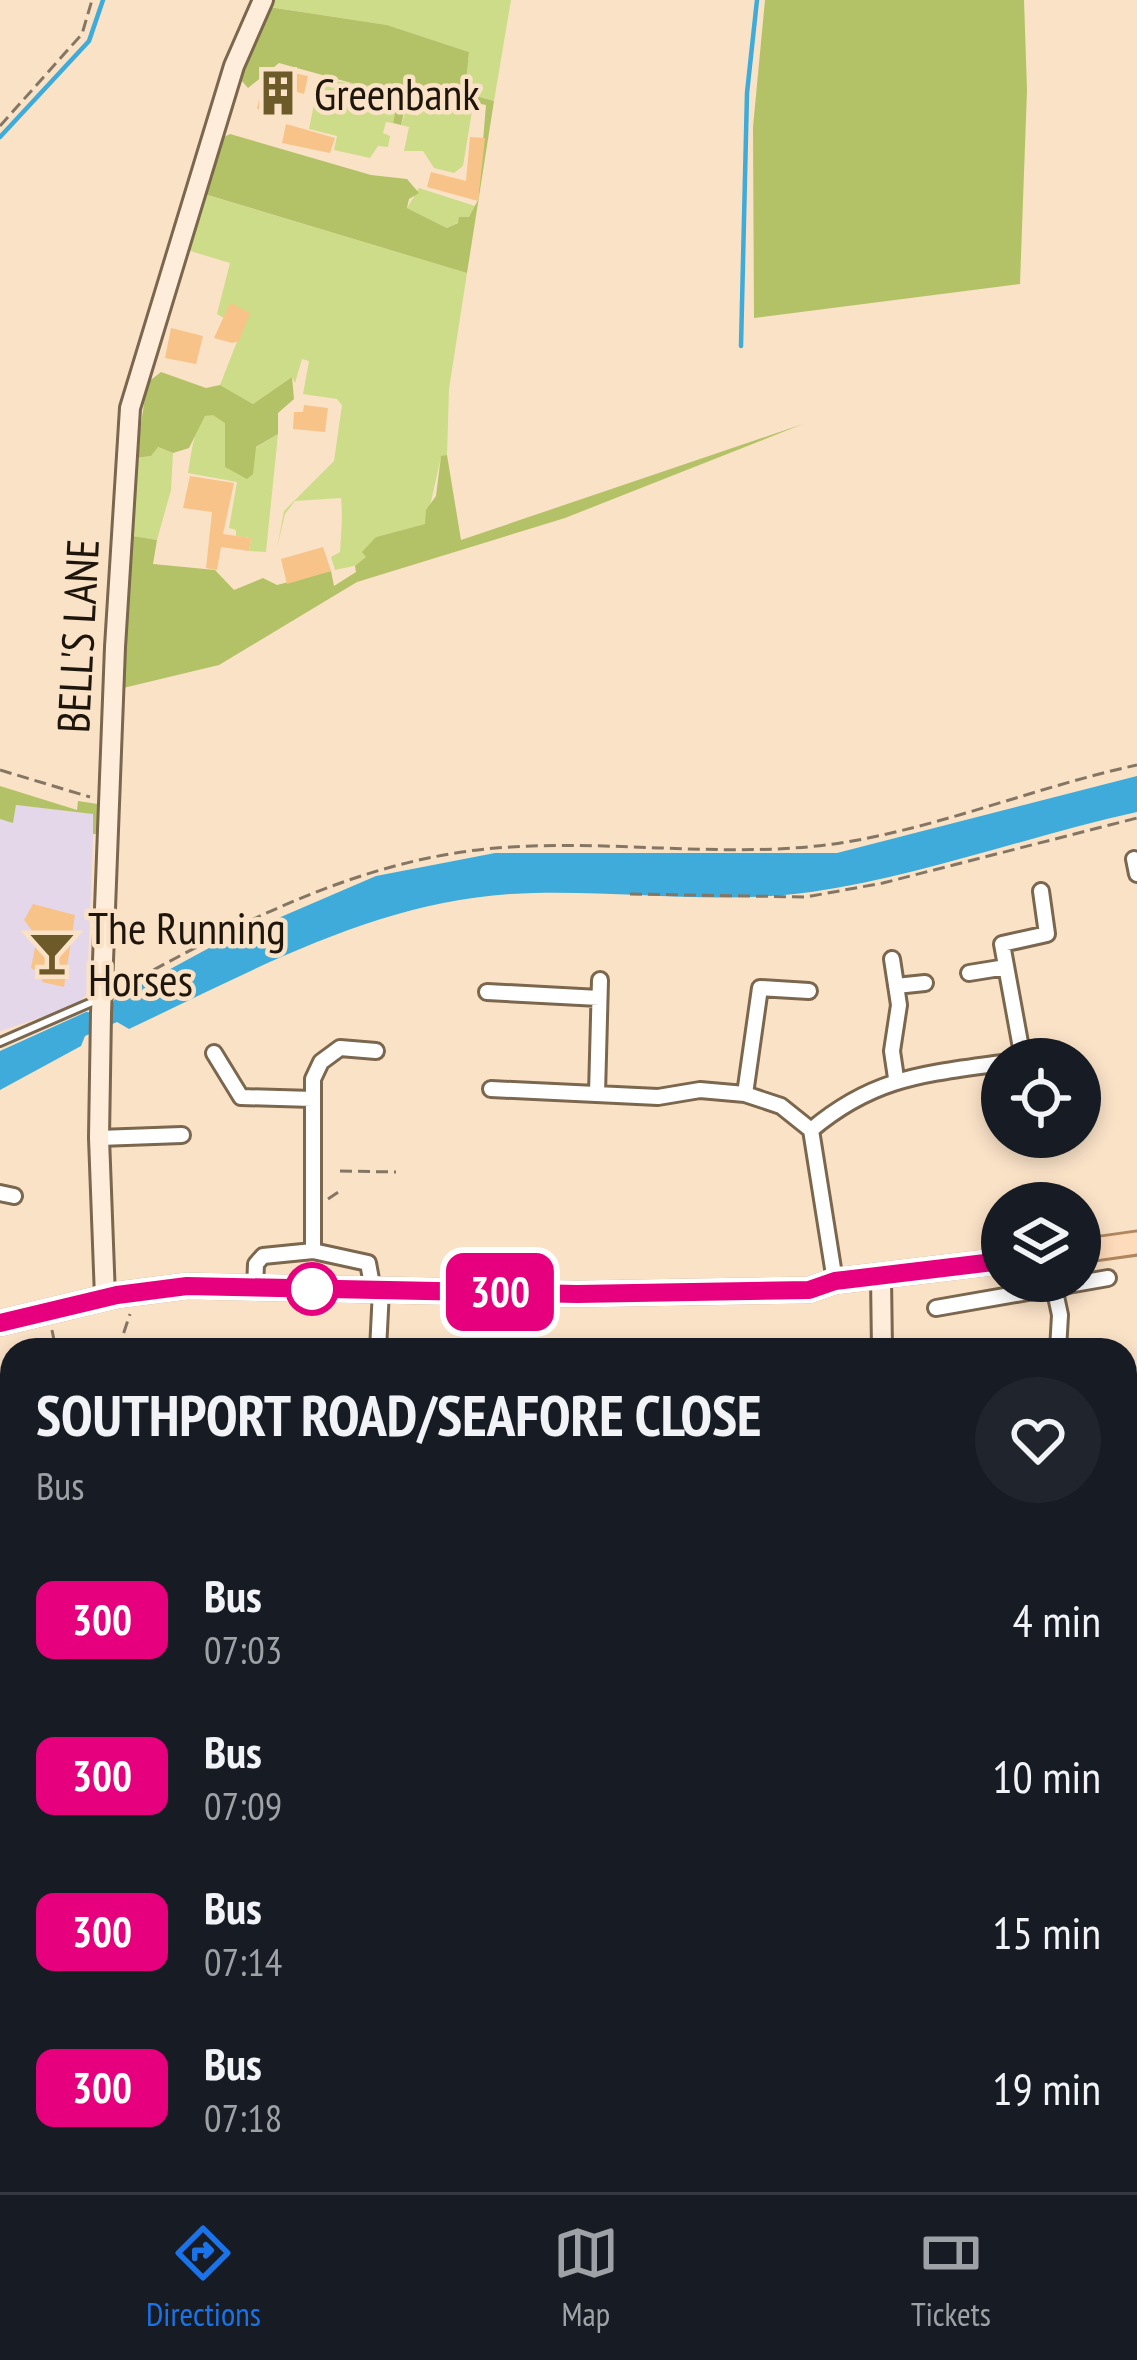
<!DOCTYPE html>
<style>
:root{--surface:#171b24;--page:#20242c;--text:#f1f3f6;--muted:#9ea1a6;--line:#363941;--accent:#1a73e8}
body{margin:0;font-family:"PT Sans Narrow",sans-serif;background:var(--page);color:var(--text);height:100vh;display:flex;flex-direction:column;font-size:45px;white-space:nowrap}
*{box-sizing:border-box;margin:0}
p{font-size:39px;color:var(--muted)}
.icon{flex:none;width:66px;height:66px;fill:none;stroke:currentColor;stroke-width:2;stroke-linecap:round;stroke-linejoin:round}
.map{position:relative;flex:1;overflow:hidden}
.details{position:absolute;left:0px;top:1338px;width:1137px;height:855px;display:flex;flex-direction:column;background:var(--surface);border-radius:36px 36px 0 0;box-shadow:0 6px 18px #0003}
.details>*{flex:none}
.badge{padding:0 24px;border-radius:18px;font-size:42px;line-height:78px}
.fabs{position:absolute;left:981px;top:1038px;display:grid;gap:24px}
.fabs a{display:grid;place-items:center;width:120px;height:120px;border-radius:50%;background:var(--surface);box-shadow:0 6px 18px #0003;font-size:60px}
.map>.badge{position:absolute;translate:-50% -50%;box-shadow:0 0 0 6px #fff}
.round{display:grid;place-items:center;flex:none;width:126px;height:126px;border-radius:63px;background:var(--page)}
.overview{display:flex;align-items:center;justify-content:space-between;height:204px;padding:0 36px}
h1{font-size:57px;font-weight:700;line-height:90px}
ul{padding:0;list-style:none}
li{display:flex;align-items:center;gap:36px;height:156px;padding:0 36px}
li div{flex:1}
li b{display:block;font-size:45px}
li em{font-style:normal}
li .badge{min-width:132px;font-weight:700;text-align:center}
.tabs{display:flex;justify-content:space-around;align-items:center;height:168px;border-top:3px solid var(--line);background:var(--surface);font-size:33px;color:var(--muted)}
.tabs a{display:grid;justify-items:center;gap:6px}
.tabs .selected{color:var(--accent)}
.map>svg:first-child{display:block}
.commercial{fill:#e4d7ea}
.green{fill:#cddc89}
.forest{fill:#b3c266}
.water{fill:#3eabda}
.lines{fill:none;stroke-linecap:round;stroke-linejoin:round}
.stream{stroke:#3eabda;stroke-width:4.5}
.building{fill:#f7c389}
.lane-casing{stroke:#7b664e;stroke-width:12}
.street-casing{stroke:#7b664e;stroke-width:20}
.secondary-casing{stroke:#7b664e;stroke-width:24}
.primary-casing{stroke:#b0865f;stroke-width:27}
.path{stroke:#857664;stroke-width:3;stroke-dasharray:12 6;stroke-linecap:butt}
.lane{stroke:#fff;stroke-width:6}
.street{stroke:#fff;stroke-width:14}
.secondary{stroke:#ffeddc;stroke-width:18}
.primary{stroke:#fedbba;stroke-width:21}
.line-casing{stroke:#fff;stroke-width:27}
.line{stroke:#e6007e;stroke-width:18}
.stop-dot{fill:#fff;stroke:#e6007e;stroke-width:6}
.labels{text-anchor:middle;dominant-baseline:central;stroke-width:9;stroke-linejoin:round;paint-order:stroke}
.poi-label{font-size:45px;fill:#1e160c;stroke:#fae2c7;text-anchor:start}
.street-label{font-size:45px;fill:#1e160c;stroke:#fae2c7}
</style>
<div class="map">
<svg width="1137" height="2192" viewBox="0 0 1137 2192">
<rect width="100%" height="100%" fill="#fae2c7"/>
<path class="commercial" d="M16 805 94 814 87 994 75 1006 0 1031V819L13 822Z"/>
<path class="green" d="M273 0H511L494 101 465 93 469 52 387 25 270 7Z
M319 79 401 90 393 123 386 122 383 133 390 136 388 147 378 146 370 158 334 150 337 136 309 129Z
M409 102 417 116 432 103 464 112 473 105 463 166 454 173 434 168 423 151H404L409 127 401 125Z
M419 188 475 206 469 217 447 228 407 208Z
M203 194 467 273 449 389 447 455 441 457 426 524 376 537 363 564 335 570 331 557 340 552C341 535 343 515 341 498L295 501 285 514 277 548 284 511 334 461 342 405 337 399 303 394 309 361 302 359 295 383 292 377 253 404 220 385 242 329 217 314 230 263 187 250Z
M213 414 225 422V467L278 434 266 552 249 551 251 538 236 536V530L229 528 237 482 188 473C192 451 192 435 205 416Z
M157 447 173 453 171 490 157 540 133 536 136 458 151 456Z
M191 2181H386L425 2192H246Z"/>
<path class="forest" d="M765 0H1024L1027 90 1020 284 754 318 753 127Z
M269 7 387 25 469 52 465 93 494 101 467 273 204 194 220 139 230 134 371 175 407 179 419 193 409 199 407 208 447 228 458 223 459 217H469L478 200 486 105 476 103 460 111 432 103 424 92 406 104 401 125 393 123 400 90 355 84 279 63 248 88 241 80Z
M161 372 206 388 220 385 253 404 292 377 294 399 278 413V434L256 447 253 474 247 479 225 467V423L213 415 205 416 189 448 173 453 158 447 151 456 136 458 147 383Z
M803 424 565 518 357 582 219 665 119 689 133 536 157 540 153 564 215 570 234 590 263 578 277 585 331 571 334 586 356 572 355 566 366 557 362 552 376 537 425 524 426 510 436 496 441 456 447 455 461 540Z
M0 786 77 810 78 801 98 804 99 834H93V814L16 805 13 823 0 819Z"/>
<path class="water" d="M1137 776V812C1028 836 922 876 811 892 713 906 610 888 511 894 373 903 252 971 129 1029L117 1022 85 1036 81 1046 0 1090V1051L86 1012 106 1013 115 999 209 948 376 876 495 853H837Z"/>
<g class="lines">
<path class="stream" d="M0 137 89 41 103 0
M741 346 747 93 757 0"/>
</g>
<path class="building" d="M273 69 308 76 304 94 297 92 292 116 257 109 262 84 270 86Z
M286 124 335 138 330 153 282 143Z
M470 137 485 138 478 201 427 187 431 172 466 181Z
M230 303 250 313 239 341 232 343 214 338Z
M171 328 203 336 196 364 165 358Z
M304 405 328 408 325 432 293 429 294 412H303Z
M190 476 234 483 223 534 251 538 249 551 221 547 217 570 206 568 212 512 183 508Z
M323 547 331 571 287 584 281 559Z
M33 904 75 915 64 987 42 982 43 975 31 968 37 937 24 920Z"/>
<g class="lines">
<g class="lane-casing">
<path id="lane" d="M0 1042 99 999"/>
</g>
<g class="street-casing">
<path id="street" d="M1134 859 1137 874
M892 959 899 1005 892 1051 896 1078
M969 973 1006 967
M896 986 925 983
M487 992 599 998
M214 1053 241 1097 313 1099
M1023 1059 1002 944 1047 934 1041 891
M491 1089 658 1097 700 1090 745 1094 781 1106 811 1130 835 1281
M597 1094 600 980
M745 1094 760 988 809 991
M811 1130C874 1077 924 1074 1002 1063
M99 1138 182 1135
M0 1193 14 1196
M313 1251V1079L321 1062 340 1048 376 1051
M1054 1287 1060 1315 1058 1350
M255 1288 256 1264 263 1256 313 1251 368 1263 373 1290
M936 1308 1108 1278
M378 1350 381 1290
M0 1559 12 1555
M0 1849 12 1852
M1125 1856H1137
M0 2100 12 2102
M0 2150 12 2152
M161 2181 217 2192
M411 2181 440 2192
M1112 2181 1113 2192
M33 2192 35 2181"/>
</g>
<g class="secondary-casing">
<path id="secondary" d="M881 1277 882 1350
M105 1297 99 1138 101 1013 115 647 130 408 234 66 263 0
M560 2192 567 2181"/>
</g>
<g class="primary-casing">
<path id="primary" d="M1080 1251 1137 1243
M0 1323 117 1295 187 1286 577 1294 809 1290 835 1281 1002 1261"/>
</g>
<path class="path" d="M0 126 82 34 92 0
M0 770 90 797
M630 894 806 897 883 883 1137 818
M122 987C245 920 368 855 511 847 622 840 737 860 847 842 946 825 1040 786 1137 765
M340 1171 396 1172
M328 1199 340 1191
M52 1330 56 1350
M118 1350 130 1314
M510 2192 534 2181"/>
<use href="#lane" class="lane"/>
<use href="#street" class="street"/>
<use href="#secondary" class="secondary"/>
<use href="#primary" class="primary"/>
</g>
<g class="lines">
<g class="line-casing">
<path id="line" d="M0 1323 117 1295 187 1286 577 1294 809 1290 835 1281 1002 1261"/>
</g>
<use href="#line" class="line"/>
</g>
<defs>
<g id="building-bare" transform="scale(3.6)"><path d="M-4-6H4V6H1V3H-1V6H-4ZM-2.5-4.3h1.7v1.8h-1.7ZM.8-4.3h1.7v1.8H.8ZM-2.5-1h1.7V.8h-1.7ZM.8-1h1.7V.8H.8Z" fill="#6c5a28" stroke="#fae2c7" stroke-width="2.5" paint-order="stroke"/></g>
<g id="bar-bare" transform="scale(3.6)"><path d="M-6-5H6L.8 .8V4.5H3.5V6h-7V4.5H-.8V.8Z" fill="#6c5a28" stroke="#fae2c7" stroke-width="2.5" paint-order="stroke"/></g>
</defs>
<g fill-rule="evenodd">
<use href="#building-bare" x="278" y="93"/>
<use href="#bar-bare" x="52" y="953"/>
</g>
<circle class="stop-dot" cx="312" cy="1289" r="24"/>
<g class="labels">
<g class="poi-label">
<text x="314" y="93">Greenbank</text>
<text x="88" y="927">The Running<tspan x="88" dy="52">Horses</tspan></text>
</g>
<g class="street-label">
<text transform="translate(77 636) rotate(-87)">BELL'S LANE</text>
</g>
</g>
</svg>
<div class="fabs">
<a><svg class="icon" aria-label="locate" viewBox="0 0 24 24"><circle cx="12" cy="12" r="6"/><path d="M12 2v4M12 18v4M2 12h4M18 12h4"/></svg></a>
<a><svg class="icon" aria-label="layers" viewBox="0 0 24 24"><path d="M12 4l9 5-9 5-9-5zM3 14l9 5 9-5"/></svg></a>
</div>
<b class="badge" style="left:500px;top:1292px;background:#e6007e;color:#fff">300</b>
<section class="details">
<div class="overview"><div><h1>SOUTHPORT ROAD/SEAFORE CLOSE</h1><p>Bus</p></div><a class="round"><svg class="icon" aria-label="heart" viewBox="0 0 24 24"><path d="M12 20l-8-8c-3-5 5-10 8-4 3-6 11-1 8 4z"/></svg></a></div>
<ul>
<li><span class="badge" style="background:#e6007e;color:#fff">300</span><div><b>Bus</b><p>07:03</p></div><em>4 min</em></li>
<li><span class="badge" style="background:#e6007e;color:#fff">300</span><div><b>Bus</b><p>07:09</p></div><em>10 min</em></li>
<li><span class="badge" style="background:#e6007e;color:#fff">300</span><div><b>Bus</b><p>07:14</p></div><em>15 min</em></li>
<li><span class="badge" style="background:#e6007e;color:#fff">300</span><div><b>Bus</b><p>07:18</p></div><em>19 min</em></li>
</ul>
</section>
</div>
<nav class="tabs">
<a class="selected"><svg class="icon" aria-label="directions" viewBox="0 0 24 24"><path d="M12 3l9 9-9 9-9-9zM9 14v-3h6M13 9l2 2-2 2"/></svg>Directions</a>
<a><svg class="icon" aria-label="map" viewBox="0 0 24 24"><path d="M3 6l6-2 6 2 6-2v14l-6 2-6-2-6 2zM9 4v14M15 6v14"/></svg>Map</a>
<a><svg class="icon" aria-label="tickets" viewBox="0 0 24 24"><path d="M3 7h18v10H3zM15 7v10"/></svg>Tickets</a>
</nav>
